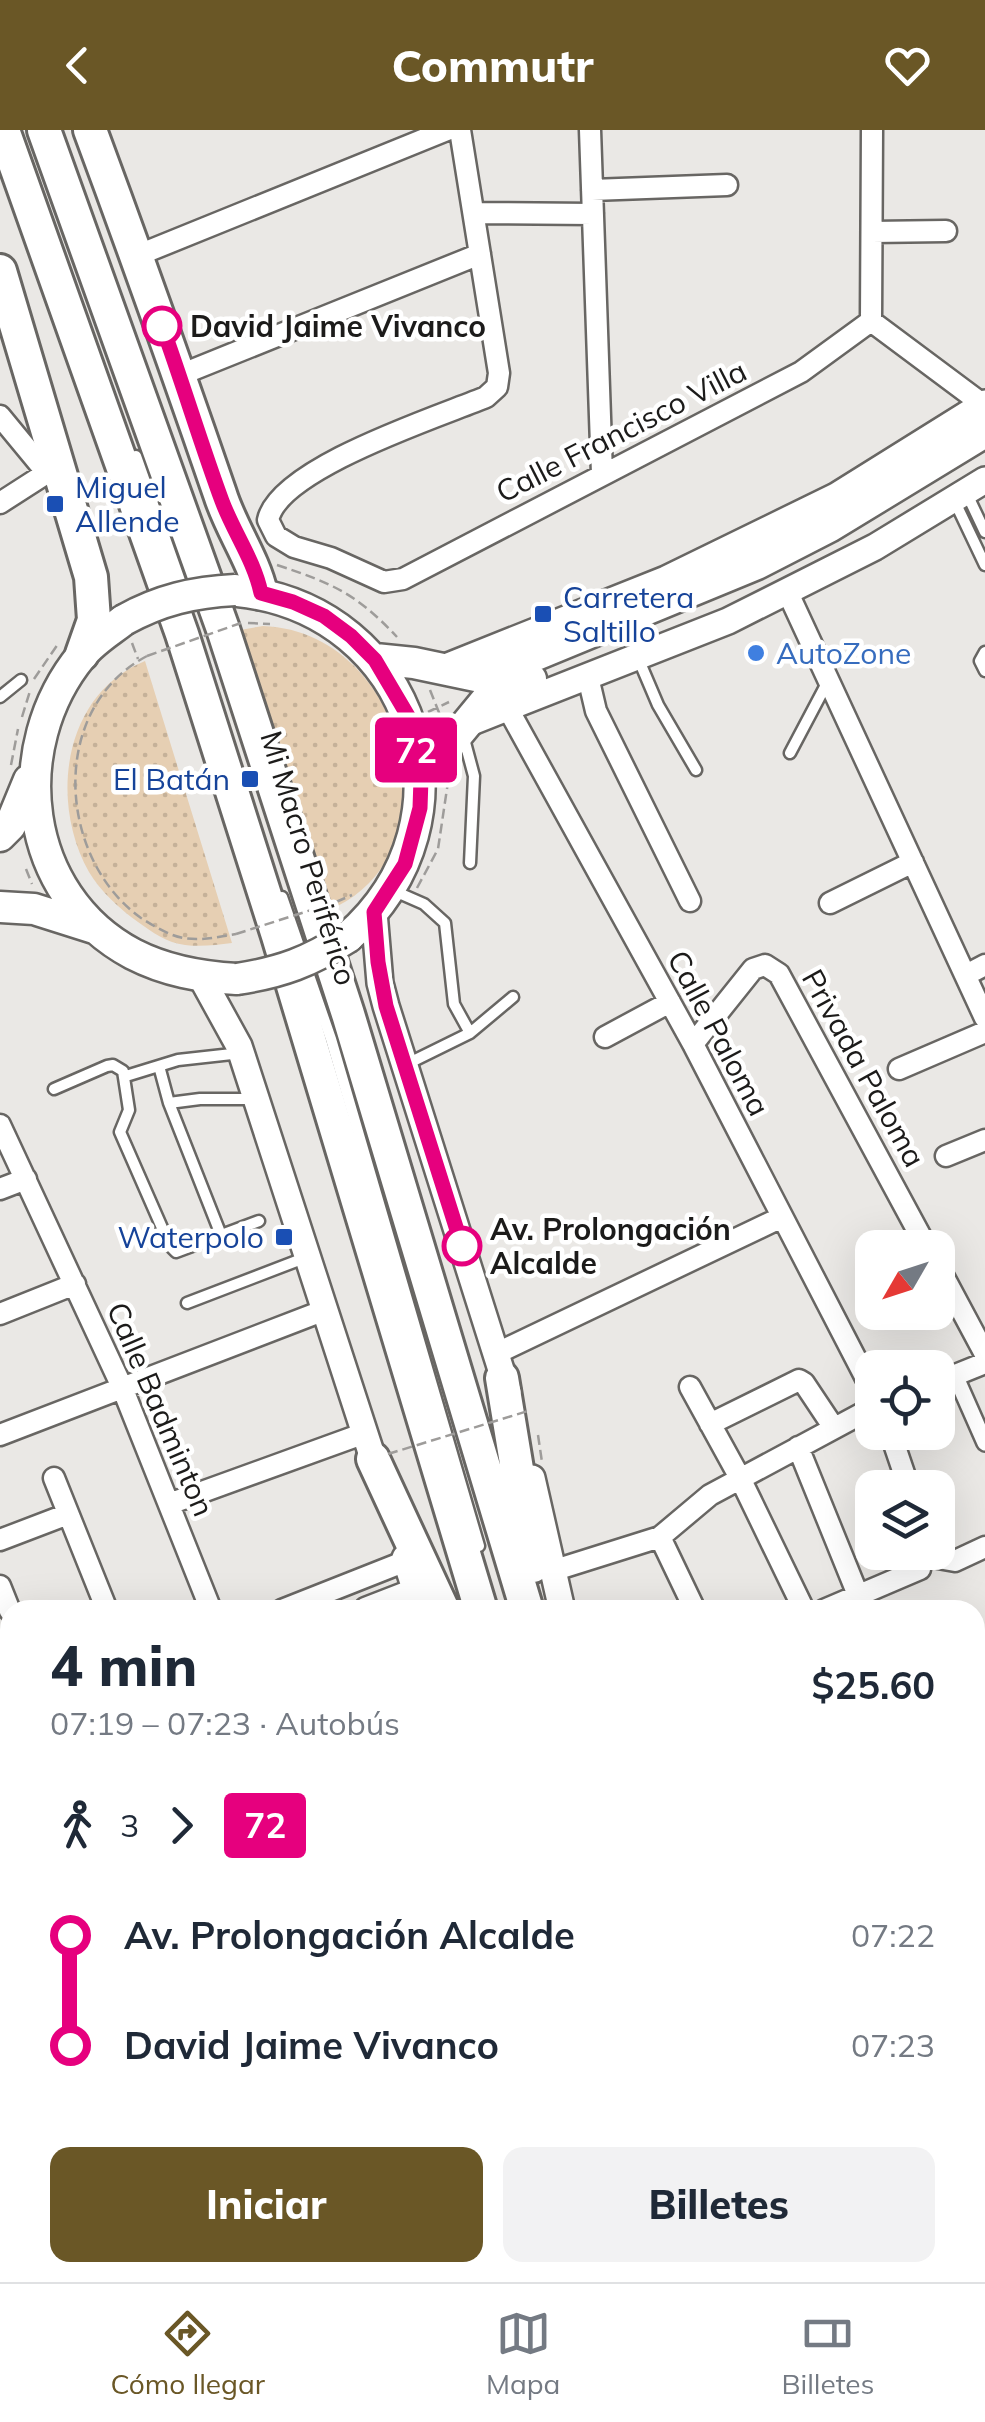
<!DOCTYPE html>
<html lang="es">
<meta charset="utf-8">
<style>
:root{--surface:#fff;--page:#f2f2f3;--text:#1f2937;--muted:#747a83;--line:#e0e1e3;--accent:#6a5726}
body{margin:0;font-family:Mulish,sans-serif;background:var(--page);color:var(--text);height:100vh;display:flex;flex-direction:column;font-size:38px;white-space:nowrap}
*{box-sizing:border-box;margin:0}
p{font-size:32px;color:var(--muted)}
.icon{flex:none;width:55px;height:55px;fill:none;stroke:currentColor;stroke-width:2;stroke-linecap:round;stroke-linejoin:round}
.map{position:relative;flex:1;overflow:hidden}
.sheet{position:absolute;left:0px;top:1470px;width:985px;height:682px;display:flex;flex-direction:column;background:var(--surface);border-radius:30px 30px 0 0;box-shadow:0 10px 40px #0002}
.sheet>*{flex:none}
.badge{padding:0 20px;border-radius:8px;font-size:35px;line-height:65px}
.needle{width:65px;rotate:231deg}
.tools{position:absolute;left:855px;top:1100px;display:grid;gap:20px}
.tools a{display:grid;place-items:center;width:100px;height:100px;border-radius:20px;background:var(--surface);box-shadow:0 10px 40px #0002;font-size:50px}
.map>.badge{position:absolute;translate:-50% -50%;box-shadow:0 0 0 5px #fff}
.legs{display:flex;align-items:center;gap:15px;height:110px;padding:0 50px;font-size:32px}
.legs p{margin-inline-start:auto}
.head{display:flex;align-items:center;justify-content:space-between;height:170px;padding:0 50px}
h1{font-size:55px;font-weight:800;line-height:75px}
.action{display:flex;gap:20px;margin-top:auto;padding:20px 50px}
.action a{flex:1;height:115px;border-radius:20px;background:var(--accent);color:#fff;font-size:40px;font-weight:800;line-height:115px;text-align:center}
.action a+a{background:var(--page);color:var(--text)}
ul{padding:0 50px;list-style:none}
li{display:flex;align-items:center;gap:35px;height:110px;font-size:38px}
li i{display:grid;place-items:center;width:15px;height:100%;margin:0 12px;background:currentColor}
li i::after{content:'';width:25px;height:25px;margin:-12px;border:8px solid;border-radius:50%;background:var(--surface)}
li p{margin-inline-start:auto}
li:first-child i{background:linear-gradient(#0000 50%,currentColor 0)}
li:last-child i{background:linear-gradient(currentColor 50%,#0000 0)}
header{display:flex;justify-content:space-between;align-items:center;height:130px;padding:0 50px;background:var(--accent);color:#fff;font-size:45px;font-weight:800}
.dock{display:flex;justify-content:space-around;align-items:center;height:140px;border-top:2px solid var(--line);background:var(--surface);font-size:28px;color:var(--muted)}
.dock a{display:grid;justify-items:center;gap:5px}
.dock .active{color:var(--accent)}
.map>svg:first-child{display:block}
.grass{fill:url(#grass-dots)}
.green{fill:#e6cfb3}
.lines{fill:none;stroke-linecap:round;stroke-linejoin:round}
.service-casing{stroke:#686663;stroke-width:15}
.pedestrian-casing{stroke:#686663;stroke-width:20}
.minor-casing{stroke:#686663;stroke-width:25}
.tertiary-casing{stroke:#686663;stroke-width:30}
.primary-casing{stroke:#686663;stroke-width:35}
.trunk-casing{stroke:#686663;stroke-width:38}
.path{stroke:#9e9c9a;stroke-width:2.5;stroke-dasharray:10 5;stroke-linecap:butt}
.service{stroke:#fff;stroke-width:10}
.pedestrian{stroke:#fff;stroke-width:15}
.minor{stroke:#fff;stroke-width:20}
.tertiary{stroke:#fff;stroke-width:25}
.primary{stroke:#fff;stroke-width:30}
.trunk{stroke:#fff;stroke-width:32}
.primary-bridge-casing{stroke:#686663;stroke-width:35;stroke-linecap:butt}
.path-bridge{stroke:#9e9c9a;stroke-width:2.5;stroke-dasharray:10 5;stroke-linecap:butt}
.primary-bridge{stroke:#fff;stroke-width:30}
.line-1-casing{stroke:#fff;stroke-width:22}
.line-1{stroke:#e6007e;stroke-width:15}
.stop-1-dot{fill:#fff;stroke:#e6007e;stroke-width:5}
.transit-dot{fill:#1a4fb4;stroke:#fff;stroke-width:4}
.shop-dot{fill:#3f7fe0;stroke:#fff;stroke-width:4}
.labels{text-anchor:middle;dominant-baseline:central;stroke-width:9;stroke-linejoin:round;paint-order:stroke}
.stop-label{font-size:30px;font-weight:bold;fill:#1c1b1a;stroke:#fff;text-anchor:start}
.street-label{font-size:30px;fill:#1c1b1a;stroke:#fff}
.transit-label{font-size:30px;fill:#164399;stroke:#fff;text-anchor:start}
.shop-label{font-size:30px;fill:#366cbe;stroke:#fff;text-anchor:start}
</style>
<header><svg class="icon" aria-label="back" viewBox="0 0 24 24"><path d="M15 5l-7 7 7 7"/></svg>Commutr<svg class="icon" aria-label="heart" viewBox="0 0 24 24"><path d="M12 20l-8-8c-3-5 5-10 8-4 3-6 11-1 8 4z"/></svg></header>
<div class="map">
<svg width="985" height="2152" viewBox="0 0 985 2152">
<defs>
<pattern id="grass-dots" width="8" height="8" patternUnits="userSpaceOnUse" patternTransform="scale(2.5)"><rect width="8" height="8" fill="#e6cfb3"/><path d="M2 2h.1M6 6h.1" fill="none" stroke="#c5b199" stroke-width="1.8" stroke-linecap="round"/></pattern>
</defs>
<rect width="100%" height="100%" fill="#eae8e5"/>
<path class="grass" d="M263 496C407 501 463 725 327 781L240 500Z
M145 531 232 813C216 815 201 817 185 815 167 813 152 802 138 792 120 779 100 761 89 742 49 671 63 564 145 531Z"/>
<path class="green" d="M10 1663V2142H275L278 2152H0V1667Z"/>
<g class="lines">
<g class="service-casing">
<path id="service" d="M136 326 185 465
M966 362 985 402
M955 372 985 435
M985 522 980 531 985 541
M638 528 658 575 696 640
M0 567 21 550
M463 605 474 646 470 733
M790 623 827 553
M392 760 424 774 445 793 454 874 470 903 513 867
M282 767 331 909 479 1416
M405 935 470 903
M159 936 169 973 221 1105
M126 946 178 930 241 923
M54 959 107 936 113 935 123 941 129 980 120 1002 170 1116 176 1122 259 1091
M169 973 200 969H253
M187 1173 307 1127
M719 2142 722 2152"/>
</g>
<g class="pedestrian-casing">
<path id="pedestrian" d="M955 1245 985 1313"/>
</g>
<g class="minor-casing">
<path id="minor" d="M460 0 499 243 497 257 486 267C438 287 279 338 268 390L276 406 294 417 331 428 384 452 403 449 801 242 871 191
M590 0 602 344
M592 60 727 55
M474 83 593 84
M872 102 946 101
M136 126 447 0
M871 191 872 0
M871 191 985 276
M180 245 480 124
M0 286 47 343
M0 373 56 337
M788 463 985 888
M588 547 596 581 690 771
M507 577 693 914 872 1260
M830 773 913 732
M966 845 985 835
M605 907 670 872
M693 914 753 839 765 835 779 844 927 1118
M899 939 985 902
M0 995 122 1257 211 1480
M946 1026 985 1010
M0 1059 26 1049
M938 1136 985 1224
M0 1184 75 1154
M495 1224 782 1087
M938 1252 985 1233
M690 1257 740 1348 804 1480
M710 1294 799 1250 804 1253 834 1298
M890 1302 909 1358
M0 1305 325 1180
M798 1317 858 1465
M54 1348 107 1480
M169 1374 365 1303
M660 1407 695 1480
M0 1410 68 1384
M933 1422 938 1428 955 1431 985 1417
M555 1440 660 1407 710 1365 872 1278
M0 1456 10 1481
M282 1480 406 1431
M824 1480 920 1439
M975 1552 985 1582
M0 1590 10 1586
M0 1655 10 1651
M975 1700 985 1691
M975 1904 985 1900
M975 2104 980 2114
M292 2142 296 2152
M414 2152 438 2142"/>
</g>
<g class="tertiary-casing">
<path id="tertiary" d="M443 538 666 449 836 366 985 273
M464 595 728 491 875 417 985 350
M374 782 380 853 386 876 508 1262
M201 847 239 916 379 1347
M532 1348 562 1480
M405 1428 422 1480
M367 1480 416 1461
M0 1621 10 1617
M636 2142 639 2152
M761 2142 764 2152"/>
</g>
<g class="primary-casing">
<path id="primary" d="M238 461C416 480 483 689 348 807
M124 490C110 501 93 511 82 525 6 617 22 765 133 824 166 841 200 847 237 849
M375 529 414 533 476 546 490 544 757 434 829 397 985 302
M421 649 487 569 531 549
M0 706 10 696 29 650
M0 777 34 779 94 798"/>
</g>
<g class="trunk-casing">
<path id="trunk" d="M3 0 182 504 278 806 481 1480
M44 0 223 499 348 884 527 1480
M90 0C135 121 178 242 220 364 231 399 253 428 261 463
M0 141 91 447 94 490 82 524
M502 1248 533 1436
M373 1329 443 1480
M678 2142 681 2152
M738 2142 741 2152"/>
</g>
<path class="path" d="M277 435C332 453 357 464 397 507
M248 493 270 494
M132 513 138 529
M147 526C48 578 57 728 141 788 154 796 168 805 183 808 201 811 218 807 236 804
M34 549 58 514
M430 560 440 585
M428 582 449 572
M22 587 30 561
M11 635 18 599
M26 739 32 754
M417 758 438 719 448 652
M336 772 352 765
M538 1305 542 1332"/>
<use href="#service" class="service"/>
<use href="#pedestrian" class="pedestrian"/>
<use href="#minor" class="minor"/>
<use href="#tertiary" class="tertiary"/>
<use href="#primary" class="primary"/>
<use href="#trunk" class="trunk"/>
<g class="primary-bridge-casing">
<path id="primary-bridge" d="M124 490C160 470 194 462 235 460
M237 849C282 842 309 832 348 807"/>
</g>
<path class="path-bridge" d="M147 526 241 493
M236 804 333 773
M388 1324 528 1281"/>
<use href="#primary-bridge" class="primary-bridge"/>
</g>
<g class="lines">
<g class="line-1-casing">
<path id="line-1" d="M162 196C183 254 201 314 222 371 234 403 254 430 261 463L293 472 324 486 351 506 375 530 411 591 421 649 420 678 405 734 374 782 378 832 386 876 462 1116"/>
</g>
<use href="#line-1" class="line-1"/>
</g>
<g class="stop-1-dot">
<circle cx="162" cy="196" r="18"/>
<circle cx="462" cy="1116" r="18"/>
</g>
<g class="transit-dot">
<rect x="45" y="364" width="20" height="20" rx="5"/>
<rect x="533" y="474" width="20" height="20" rx="5"/>
<rect x="240" y="639" width="20" height="20" rx="5"/>
<rect x="274" y="1097" width="20" height="20" rx="5"/>
</g>
<circle class="shop-dot" cx="756" cy="523" r="10"/>
<g class="labels">
<g class="stop-label">
<text x="190" y="196">David Jaime Vivanco</text>
<text x="490" y="1099">Av. Prolongación<tspan x="490" dy="34">Alcalde</tspan></text>
</g>
<g class="street-label">
<text transform="translate(621 301) rotate(-27)">Calle Francisco Villa</text>
<text transform="translate(309 728) rotate(73)">Mi Macro Periférico</text>
<text transform="translate(719 903) rotate(62)">Calle Paloma</text>
<text transform="translate(864 938) rotate(61)">Privada Paloma</text>
<text transform="translate(161 1279) rotate(67)">Calle Badminton</text>
</g>
<g class="transit-label">
<text x="75" y="357">Miguel<tspan x="75" dy="34">Allende</tspan></text>
<text x="563" y="467">Carretera<tspan x="563" dy="34">Saltillo</tspan></text>
<text x="230" y="649" text-anchor="end">El Batán</text>
<text x="264" y="1107" text-anchor="end">Waterpolo</text>
</g>
<g class="shop-label">
<text x="776" y="523">AutoZone</text>
</g>
</g>
</svg>
<div class="tools">
<a><svg class="needle" viewBox="-14 -14 28 28"><path d="M0-13l5 13h-10z" fill="#e53935"/><path d="M0 13l5-13h-10z" fill="#747a83"/></svg></a>
<a><svg class="icon" aria-label="locate" viewBox="0 0 24 24"><circle cx="12" cy="12" r="6"/><path d="M12 2v4M12 18v4M2 12h4M18 12h4"/></svg></a>
<a><svg class="icon" aria-label="layers" viewBox="0 0 24 24"><path d="M12 4l9 5-9 5-9-5zM3 14l9 5 9-5"/></svg></a>
</div>
<b class="badge" style="left:416px;top:620px;background:#e6007e;color:#fff">72</b>
<section class="sheet">
<div class="head"><div><h1>4 min</h1><p>07:19 – 07:23 · Autobús</p></div><b>$25.60</b></div>
<div class="legs"><svg class="icon" aria-label="walk" viewBox="0 0 24 24"><circle cx="13" cy="4" r="2"/><path d="M13 8l-2 6 4 7M11 14l-3 7M7 12l3-4h3l4 4"/></svg>3<svg class="icon" aria-label="forward" viewBox="0 0 24 24"><path d="M9 5l7 7-7 7"/></svg><b class="badge" style="background:#e6007e;color:#fff">72</b></div>
<ul>
<li><i style="color:#e6007e"></i><b>Av. Prolongación Alcalde</b><p>07:22</p></li>
<li><i style="color:#e6007e"></i><b>David Jaime Vivanco</b><p>07:23</p></li>
</ul>
<div class="action"><a>Iniciar</a><a>Billetes</a></div>
</section>
</div>
<nav class="dock">
<a class="active"><svg class="icon" aria-label="directions" viewBox="0 0 24 24"><path d="M12 3l9 9-9 9-9-9zM9 14v-3h6M13 9l2 2-2 2"/></svg>Cómo llegar</a>
<a><svg class="icon" aria-label="map" viewBox="0 0 24 24"><path d="M3 6l6-2 6 2 6-2v14l-6 2-6-2-6 2zM9 4v14M15 6v14"/></svg>Mapa</a>
<a><svg class="icon" aria-label="tickets" viewBox="0 0 24 24"><path d="M3 7h18v10H3zM15 7v10"/></svg>Billetes</a>
</nav>
